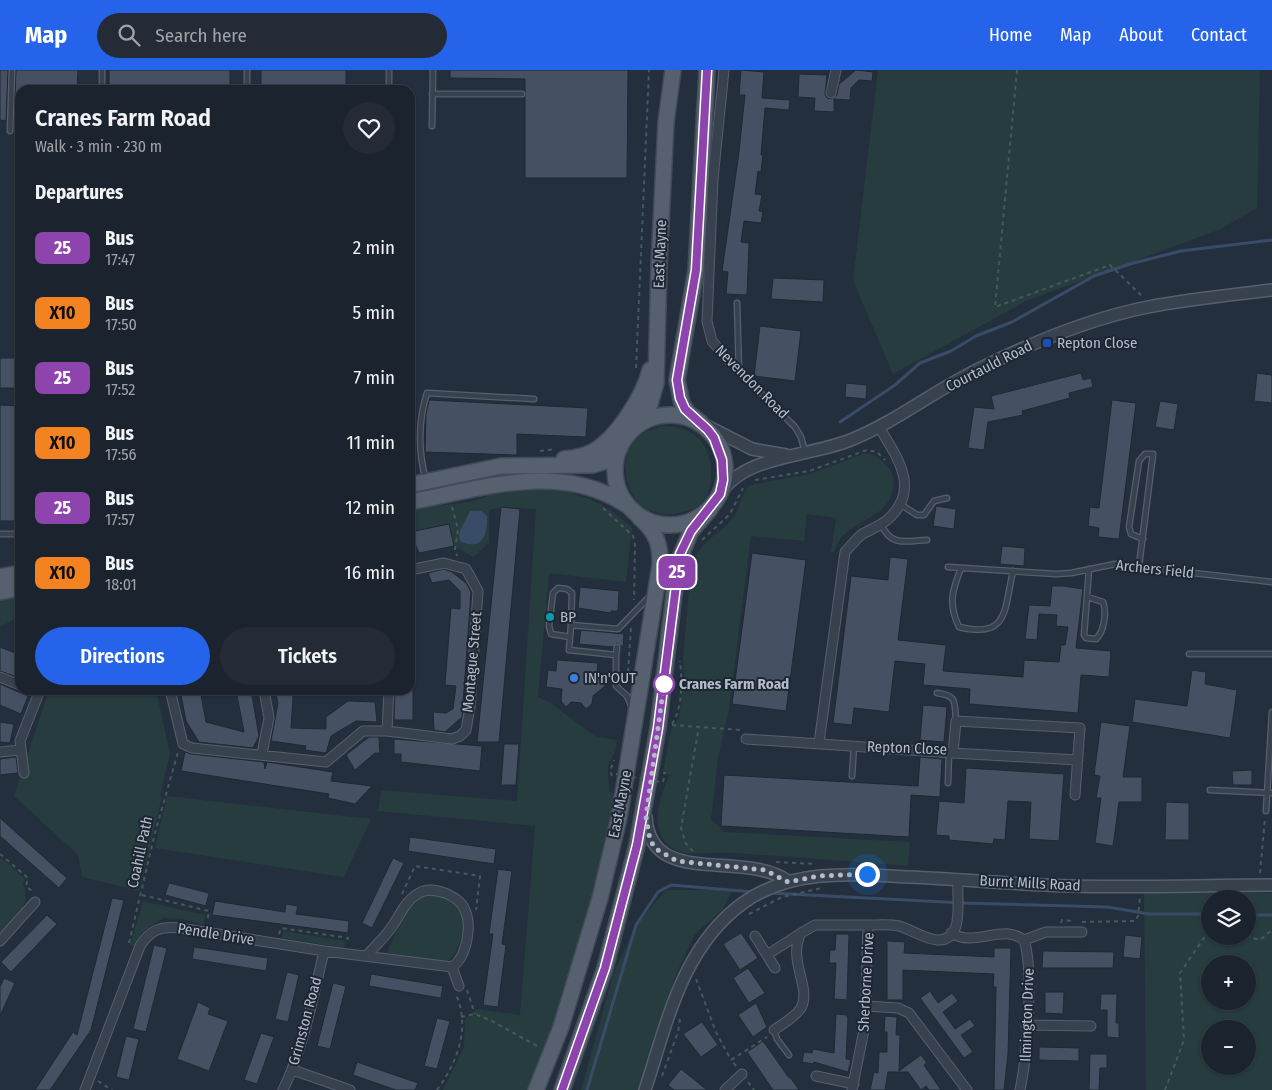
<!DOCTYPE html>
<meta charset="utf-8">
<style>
:root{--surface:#1b232e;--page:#242b36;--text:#f1f3f6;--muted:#a0a4aa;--line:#39404a;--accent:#2563eb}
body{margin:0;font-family:"Fira Sans Condensed",sans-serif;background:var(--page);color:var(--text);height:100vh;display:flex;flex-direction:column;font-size:19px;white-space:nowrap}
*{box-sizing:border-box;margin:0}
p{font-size:16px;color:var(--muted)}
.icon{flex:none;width:28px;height:28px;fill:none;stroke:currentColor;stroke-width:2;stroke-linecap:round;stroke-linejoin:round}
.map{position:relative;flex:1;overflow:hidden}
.details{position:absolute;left:15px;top:15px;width:400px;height:610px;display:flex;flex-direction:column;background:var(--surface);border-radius:15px;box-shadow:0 1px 4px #0004,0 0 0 1px var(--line)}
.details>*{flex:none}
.badge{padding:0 10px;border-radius:8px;font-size:18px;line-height:32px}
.fabs{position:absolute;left:1201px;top:820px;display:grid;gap:10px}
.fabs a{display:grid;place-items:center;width:55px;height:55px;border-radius:50%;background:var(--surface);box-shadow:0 1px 4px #0004,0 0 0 1px var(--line);font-size:25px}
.you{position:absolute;width:25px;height:25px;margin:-12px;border:4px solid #fff;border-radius:50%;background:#1a73e8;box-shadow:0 0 0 8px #1a73e833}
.map>.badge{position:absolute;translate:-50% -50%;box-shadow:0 0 0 2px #fff}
h2{padding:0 20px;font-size:19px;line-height:45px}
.round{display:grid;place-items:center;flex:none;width:52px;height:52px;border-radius:26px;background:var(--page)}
.overview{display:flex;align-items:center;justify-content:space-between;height:85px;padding:0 20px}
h1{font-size:24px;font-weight:600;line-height:38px}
.cta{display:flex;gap:10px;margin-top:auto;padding:10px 20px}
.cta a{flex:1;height:58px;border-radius:30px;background:var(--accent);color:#fff;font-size:20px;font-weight:600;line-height:58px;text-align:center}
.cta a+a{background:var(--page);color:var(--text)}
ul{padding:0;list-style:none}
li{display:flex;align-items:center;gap:15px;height:65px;padding:0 20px}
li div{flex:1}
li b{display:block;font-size:19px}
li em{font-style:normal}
li .badge{min-width:55px;font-weight:700;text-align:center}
header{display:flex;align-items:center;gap:30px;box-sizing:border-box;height:70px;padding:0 25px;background:var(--accent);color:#fff}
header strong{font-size:24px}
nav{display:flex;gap:28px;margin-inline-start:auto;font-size:18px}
.search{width:350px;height:45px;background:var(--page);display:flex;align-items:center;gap:12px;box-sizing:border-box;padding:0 18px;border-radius:28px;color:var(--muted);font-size:19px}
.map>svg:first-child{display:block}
.green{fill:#263c3f;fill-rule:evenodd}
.water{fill:#394c67}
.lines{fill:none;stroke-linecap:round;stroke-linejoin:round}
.stream{stroke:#394c67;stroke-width:3}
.building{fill:#455162;stroke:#1f2835}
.service-casing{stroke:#565f6c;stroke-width:7}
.minor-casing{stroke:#565f6c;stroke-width:11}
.tertiary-casing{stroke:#565f6c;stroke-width:14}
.primary-casing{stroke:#414a57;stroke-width:18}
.path{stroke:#44595c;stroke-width:2;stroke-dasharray:4 4;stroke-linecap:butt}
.service{stroke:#38414e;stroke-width:4.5}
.minor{stroke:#38414e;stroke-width:9}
.tertiary{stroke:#38414e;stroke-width:11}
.primary{stroke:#56606e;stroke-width:15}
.path-bridge{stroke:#44595c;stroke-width:2;stroke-dasharray:4 4;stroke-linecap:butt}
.line-casing{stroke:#fff;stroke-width:11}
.line{stroke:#8e44ad;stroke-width:8}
.walk{stroke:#b4bcc9;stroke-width:5;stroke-dasharray:0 9}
.transit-dot{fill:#1a4fb4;stroke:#1d2633;stroke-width:2}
.culture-dot{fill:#0f9aa8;stroke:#1d2633;stroke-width:2}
.shop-dot{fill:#3f7fe0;stroke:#1d2633;stroke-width:2}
.stop-dot{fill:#fff;stroke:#8e44ad;stroke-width:2.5}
.labels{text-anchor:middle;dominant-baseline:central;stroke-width:4;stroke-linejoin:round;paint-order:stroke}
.street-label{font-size:15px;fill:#b4bcc9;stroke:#1d2633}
.poi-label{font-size:15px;fill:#b4bcc9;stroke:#1d2633;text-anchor:start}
.stop-label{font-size:15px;font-weight:bold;fill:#b4bcc9;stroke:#1d2633;text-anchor:start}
</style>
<header>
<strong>Map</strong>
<div class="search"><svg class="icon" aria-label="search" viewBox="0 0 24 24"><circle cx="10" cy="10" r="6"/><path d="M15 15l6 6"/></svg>Search here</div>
<nav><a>Home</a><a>Map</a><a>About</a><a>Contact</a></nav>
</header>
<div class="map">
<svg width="1272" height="1020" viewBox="0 0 1272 1020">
<rect width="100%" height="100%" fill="#242f3e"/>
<path class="green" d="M878 0H1260L1257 138 1221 159 1026 231 893 304 853 210Z
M660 356C690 355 711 370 711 403 711 412 710 424 703 431 696 440 683 442 672 444 663 445 650 442 643 437 623 421 618 384 639 366 644 362 653 359 660 356Z
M866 383C876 385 882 390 888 397 894 403 895 412 893 419 889 444 863 448 846 463 840 468 837 474 834 482H831L836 448 807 444 804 471 751 466 729 639 718 688 711 749 724 762 910 772 908 796C849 792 790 786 730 783 715 782 699 785 685 783 679 782 672 779 668 775 649 757 660 724 670 705L663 703 671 659 679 648 684 606 683 588 691 497C701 468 718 468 734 446 741 436 741 424 750 415L810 404Z
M548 418C585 425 604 432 632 458L626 512 549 503 538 627 552 634 596 667 617 670C616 684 614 683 609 693 606 703 610 712 609 722L617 724 578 885 548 974 530 1020H443L464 977 465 950 476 939 520 945 535 756 378 741 381 720 517 731 536 439 501 437 489 440V473L473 487 454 476 448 454 410 462V439L470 432 506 419Z
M20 525V546L0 557V529Z
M65 620H156L170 684 160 726 162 727 139 821 82 807 78 785 14 726 48 623Z
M167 726 371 749 344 807 155 778Z
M0 787 25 809 23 813C32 836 15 849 0 864Z
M666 820H732L723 839 695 864 677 902 647 985 678 909 645 1020H581L613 905 636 855Z
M1144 821 1272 823V1020H1146ZM1210 829H1248V866H1210ZM1210 894H1248V931H1210ZM1210 959H1248V996H1210Z
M429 823 452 830 464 848C463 867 460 879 447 892L387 883C397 861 406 834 429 823Z
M143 831 205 845 204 855 182 849 163 848 142 863 135 876 130 875Z
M283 861 346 871 344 878 282 868Z"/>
<path class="water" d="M470 441H481L487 446C488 464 482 482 460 471L459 463Z"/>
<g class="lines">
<path class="stream" d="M840 352 895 315 920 293 951 281 976 266 1012 252 1094 206 1130 194 1181 181 1272 170
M770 823 964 833 1108 837 1149 844H1210
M1248 845H1272
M587 1020 636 855 658 822 671 815 754 822"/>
</g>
<path class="building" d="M0 0H8L6 51 0 50Z
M16 0H78L77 20H20V51H14Z
M109 0H230V20H109Z
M261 0H346V20H261Z
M450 0H628L627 108H525V9L450 8Z
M741 0 764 2 762 28 790 30 789 40 765 38 761 85H763L761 102 758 101 755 124 762 125 759 141 763 142 761 153 744 151 741 172 749 173 747 225 726 224 728 202 722 201 739 82 745 25H739Z
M856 0 873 2 872 11 859 10 851 18 850 30 834 29V42L814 41 815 28 798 27 799 4 827 5 825 24 827 28 832 29 837 25 839 14Z
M773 208 824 210 823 232 771 229Z
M760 256 801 261 795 311 754 306Z
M0 288H20V318H0Z
M1081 303 1083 310 1091 308 1093 317 1069 323 1070 328 1022 341 1023 345 988 352 984 380 968 378 974 337 994 339 991 326Z
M1257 303 1272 305V333L1254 331Z
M846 313 867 315 866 329 845 327Z
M429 330 588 338 586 367 517 364V385L425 382 426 344Z
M1112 330 1136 333 1119 469 1098 467 1099 458 1088 456 1090 437 1099 438Z
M1160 331 1178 334 1174 360 1155 357Z
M0 335 20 336V451H0Z
M936 436 956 439 954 459 933 456Z
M501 437 520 439 499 672H477Z
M449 454 454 476 419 483 410 462Z
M1002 476 1025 478 1024 496 1000 494Z
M752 483 806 490 786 641 732 634Z
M890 487 908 489 898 570 946 575 943 601 1023 607 1024 590 1059 592 1061 575H1065L1068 557 1056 556 1057 545 1039 544 1037 570 1025 569 1029 535 1050 536 1052 516H1064L1083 519 1076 578 1111 581 1109 607 1081 605 1078 643 969 634 970 619 923 615 925 594 895 591 889 642 854 638 852 655 833 653 851 506 888 510Z
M444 499 452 502 466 513 471 522 462 647 445 662 434 660 433 642 446 643 453 639 456 616 445 615 451 538 460 539V521L449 510 432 513 428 503Z
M580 517 619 521 618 541H611V543L578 538Z
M581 560 624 564 623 577 617 573 613 577 579 574Z
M0 577 20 585V608L0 601Z
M557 590 598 593 597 602 607 614 593 626 592 634 586 639 581 633 571 632 566 637 561 631 562 619 546 617 548 600 556 601Z
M1192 600 1206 602 1205 614 1237 620 1230 668 1132 652 1135 629 1187 636Z
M0 614 28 626 21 644 0 635Z
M180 620H200L206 652 244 662 236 620H251L259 666 253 678 199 672 186 651Z
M275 620H292L293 628 291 658 326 659V647L348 631 375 632 377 652 356 651 331 666 326 683 305 680 306 676 271 671 278 633Z
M395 620H413V650H394Z
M923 635 947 637 944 672 920 670Z
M0 652 14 654 10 673 0 672Z
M1101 652 1130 656 1123 707H1142V732H1119L1113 776 1095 773 1101 728H1096L1100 706 1094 705Z
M369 667H379L380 683H375L355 700 346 685Z
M394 669 482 676 480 701 401 692V684H394Z
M504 674H519L516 715H501Z
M185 682 191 684 264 692 265 699 267 692 333 702 331 711 372 716 355 734 328 728 329 724 181 701Z
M16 687 18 703 0 705V689Z
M920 687 942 689 940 727 911 725 909 767 721 756 724 705 918 716Z
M966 698 1064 704 1059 771 1029 769 1031 732 1008 731 1005 770 994 769 993 774 949 770V766L936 765 939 731 964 733Z
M1252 700V715H1233L1232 701Z
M1166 732 1189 733V770H1165Z
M0 748 67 808 59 818 0 766Z
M410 767 496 779 494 794 408 781Z
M393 788 404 793 372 858 362 853Z
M498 799 512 801 502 874 506 875 498 937 483 935 493 864H489Z
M169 813 209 823 206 836 165 825Z
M112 828 124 830 91 960 50 1020H35L73 962 77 965Z
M215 831 285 842 286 834 298 836 296 844 349 851 348 863 212 845Z
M47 845 57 854 11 902 1 892Z
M741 863 758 888 740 900 723 874Z
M836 864H849L847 930 834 929 836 893H829L830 880H835Z
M1125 865 1142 867 1140 889 1123 887Z
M887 871 905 872 904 883 994 887V878H1011L1008 984 1004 1020H994L996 917H993L994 904 903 900V930H887Z
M154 875 167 878 146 962 133 959Z
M194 877 268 888 266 901 192 889Z
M1043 881 1114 882 1113 898H1042Z
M748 898 765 923 749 933 733 908Z
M287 902 299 905 288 952 275 949Z
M371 904 443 916 441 928 369 916Z
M4 908 15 913 0 946V917Z
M333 913 346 916 330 979 317 976Z
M930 921 938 933 952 923 958 931 943 942 955 959 970 949 975 956 961 965 973 982 964 988 920 928Z
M1045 922H1064L1063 944 1045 943Z
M1101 924H1117L1116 953H1119V968L1107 967V940H1100Z
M198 932 210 938 208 944 228 951 209 1001 177 989Z
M756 933 767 957 753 967 738 945Z
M836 944 846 945 848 948 846 989 851 990 848 1002 814 992 813 994 802 992 804 982 812 983 813 979 834 983Z
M885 946 897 947 896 965H900L899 1001 921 985 927 993 924 995 941 1020H929L926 1016 921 1020 908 1002H888L885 1020H870L874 1002 878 1003 879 982H887V962H884Z
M437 948 450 951 437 999 424 996Z
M702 952 718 975 701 987 683 964Z
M261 963 274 967 257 1014 244 1010Z
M126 966 139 969 129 1010 116 1007Z
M763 971 789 1008 790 1007 799 1020H773L747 982Z
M1039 977 1079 978V991L1039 990Z
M1090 984H1107V998H1100L1099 1020H1089Z
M357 992 418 1013 415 1020H396L353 1005Z
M681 999 707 1020H674L668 1015Z"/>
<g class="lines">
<g class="service-casing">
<path id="service" d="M247 0V20
M102 20V0
M389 20V0
M432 24H522
M432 56 433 0
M10 61 12 0
M737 233 739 301
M730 292 795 357 801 367 805 382
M426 410C418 383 418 350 427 323L534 329
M900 434 917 445H924L934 431 947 428
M881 454C891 477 905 471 927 470
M0 464H20
M1139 496 1153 384H1145L1139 391 1129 457 1131 464 1143 469
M948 497 1056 504 1071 503 1115 494 1272 512
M961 498C952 521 948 534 959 557 1009 569 1004 540 1013 501
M1088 527 1103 532C1107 542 1104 562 1096 569L1086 568 1084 565 1089 499
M570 567 551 564 549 556 553 523 558 518 567 519 572 523 571 555
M1189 584H1272
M616 585 617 577
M937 623C958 626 954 631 956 651
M632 638 627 626 616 616V585L569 580 571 555 618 559 650 526
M852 706 854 676
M948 713 949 683
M1210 720 1272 723
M1266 741 1272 642
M774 960 777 969 789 985"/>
</g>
<g class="minor-casing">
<path id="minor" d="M724 0 713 109 707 251 712 271 730 292
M831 23 836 0
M0 607 20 615
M170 620 183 674 192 678 326 692 363 661H387L452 669 460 666 466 660 470 637 478 521 466 499 444 493 410 500
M387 661 389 620
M746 669 953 683 956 651 1080 658 1075 725
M819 673 845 482C850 477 855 470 861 465 869 460 880 456 887 450 922 420 897 387 879 357
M0 682 21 680
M953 683 1078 690
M262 684 269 648 264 620
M24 703 20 671 40 620
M951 863C975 878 1002 853 1024 870 1034 900 1027 987 1020 1020
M755 866 767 885 801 863
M1024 870 1046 862H1082
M0 871 35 832
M367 885C374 877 382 870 388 862 399 849 403 832 419 823 427 818 436 820 445 823 454 827 461 831 465 840 472 856 467 887 452 897
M767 885 775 898
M452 897 459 916
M866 936 898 938 909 943 967 1020
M1026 955 1091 956
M774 960C783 954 795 947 801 938 812 918 787 890 801 863L815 855H868
M293 1000 350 1020
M816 1006 854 1014
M85 1020 140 876C150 860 161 856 180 858L324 881 452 897
M283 1020C304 976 313 928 324 881
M725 1020 742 1004
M852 1020 865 955 868 855C878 855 889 854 899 856 913 859 946 886 956 856 960 843 957 823 958 809"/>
</g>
<g class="tertiary-casing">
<path id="tertiary" d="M701 353 752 379 786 385
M720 424C745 384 812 387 853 369 899 350 939 317 985 296 1036 271 1092 248 1148 237 1189 229 1231 225 1272 220
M646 747C650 819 742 779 788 811
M645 1020C667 953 682 877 743 833 792 798 853 804 910 807 955 809 1001 813 1046 815 1121 819 1197 815 1272 815"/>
</g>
<g class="primary-casing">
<path id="primary" d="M615 400a55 55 0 1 1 110 0a55 55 0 1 1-110 0Z
M701 353 688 343 682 334 677 310 696 200 707 0
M631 361 650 334 656 313 659 194 666 52 673 0
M564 389C574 388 585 386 594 381 617 368 644 325 650 300
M410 415 501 396 593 395 606 391 620 378
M410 432C481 419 559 391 625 434
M0 507 20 503
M0 522 20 518
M536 1020 561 957 600 828 619 748 660 495C661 473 655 461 639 447
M562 1020 605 898 637 775 658 658 678 492 691 461 710 439"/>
</g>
<path class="path" d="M1017 0 995 237 1110 195 1142 226
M636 298 649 0
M540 381 555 379
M755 410 809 401 867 380 877 382 885 390
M452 437 458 459 455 479 457 486
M603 438 633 466 635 475 634 530
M702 470 730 444 743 418
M628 602 631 557
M672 654C683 637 682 610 680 591
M672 655 741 660
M612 706 610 701 614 690
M663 712 665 703H663
M693 781 686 774 681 758 699 656
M0 784 28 808 26 816 33 822
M776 792 816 794
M1260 803 1265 748
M402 824 415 796 480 806 476 840
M142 825 209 841 207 852
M749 844 782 827 822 818
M1082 852 1135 851 1138 846 1140 828
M1061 853 1062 850 1072 851
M279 864 281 858 348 868 347 873
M1246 866 1260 870 1272 860
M129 873 155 763 178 682
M696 909 716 962 731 990
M467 920 475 944
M461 947 475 944 492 951 539 977
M736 996 731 990 767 967
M662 1006 678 962 680 949
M98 1011 112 1020
M748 1012 754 1020
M437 1020C457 993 471 957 456 925
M1165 1020 1184 970 1180 903 1210 859"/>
<use href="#service" class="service"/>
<use href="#minor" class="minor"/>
<use href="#tertiary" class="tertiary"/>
<use href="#primary" class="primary"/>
<path class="path-bridge" d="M616 704 660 712"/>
</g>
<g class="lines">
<g class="line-casing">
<path id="line" d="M562 1020 605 898 637 775 658 658 680 484 691 461 720 424 723 410 722 390 714 368 708 360 685 339 680 328 677 310 696 200 707 0"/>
</g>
<use href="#line" class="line"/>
<path class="walk" d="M664 614 646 747 650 770 656 779 677 791 765 800 788 812 818 806 867 804"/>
</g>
<rect class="transit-dot" x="1042" y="268" width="10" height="10" rx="2.5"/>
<circle class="culture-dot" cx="550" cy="547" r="5"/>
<circle class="shop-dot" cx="574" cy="608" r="5"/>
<circle class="stop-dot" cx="664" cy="614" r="10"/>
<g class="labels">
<g class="street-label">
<text transform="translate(660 184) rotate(-88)">East Mayne</text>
<text transform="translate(989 296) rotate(-27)">Courtauld Road</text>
<text transform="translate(752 312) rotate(45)">Nevendon Road</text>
<text transform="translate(1155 499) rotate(6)">Archers Field</text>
<text transform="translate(472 592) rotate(-85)">Montague Street</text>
<text transform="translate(907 678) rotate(2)">Repton Close</text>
<text transform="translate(620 734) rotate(-79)">East Mayne</text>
<text transform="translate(140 782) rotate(-78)">Coahill Path</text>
<text transform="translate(1030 813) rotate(3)">Burnt Mills Road</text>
<text transform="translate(216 864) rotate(9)">Pendle Drive</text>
<text transform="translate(866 912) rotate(-87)">Sherborne Drive</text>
<text transform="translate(1027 945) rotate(-88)">Ilmington Drive</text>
<text transform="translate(305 951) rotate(-75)">Grimston Road</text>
</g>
<g class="poi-label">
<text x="1057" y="273">Repton Close</text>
<text x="560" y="547">BP</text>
<text x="584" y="608">IN'n'OUT</text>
</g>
<g class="stop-label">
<text x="679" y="614">Cranes Farm Road</text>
</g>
</g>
</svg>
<div class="fabs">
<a><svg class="icon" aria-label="layers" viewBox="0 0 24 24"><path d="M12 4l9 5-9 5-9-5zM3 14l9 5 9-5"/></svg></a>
<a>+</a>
<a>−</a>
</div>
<div class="you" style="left:867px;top:804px"></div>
<b class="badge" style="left:677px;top:502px;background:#8e44ad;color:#fff">25</b>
<section class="details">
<div class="overview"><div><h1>Cranes Farm Road</h1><p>Walk · 3 min · 230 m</p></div><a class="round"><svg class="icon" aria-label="heart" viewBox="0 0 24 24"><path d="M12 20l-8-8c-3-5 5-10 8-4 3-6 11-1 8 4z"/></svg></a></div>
<h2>Departures</h2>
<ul>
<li><span class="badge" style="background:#8e44ad;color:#fff">25</span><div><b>Bus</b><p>17:47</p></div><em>2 min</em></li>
<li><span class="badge" style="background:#f58220;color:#111">X10</span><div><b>Bus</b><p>17:50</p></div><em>5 min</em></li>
<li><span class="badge" style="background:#8e44ad;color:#fff">25</span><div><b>Bus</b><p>17:52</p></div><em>7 min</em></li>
<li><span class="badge" style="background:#f58220;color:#111">X10</span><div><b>Bus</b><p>17:56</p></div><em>11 min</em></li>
<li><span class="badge" style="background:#8e44ad;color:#fff">25</span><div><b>Bus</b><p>17:57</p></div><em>12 min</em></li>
<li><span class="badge" style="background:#f58220;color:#111">X10</span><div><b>Bus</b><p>18:01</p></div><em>16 min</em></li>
</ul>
<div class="cta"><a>Directions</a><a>Tickets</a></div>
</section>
</div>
